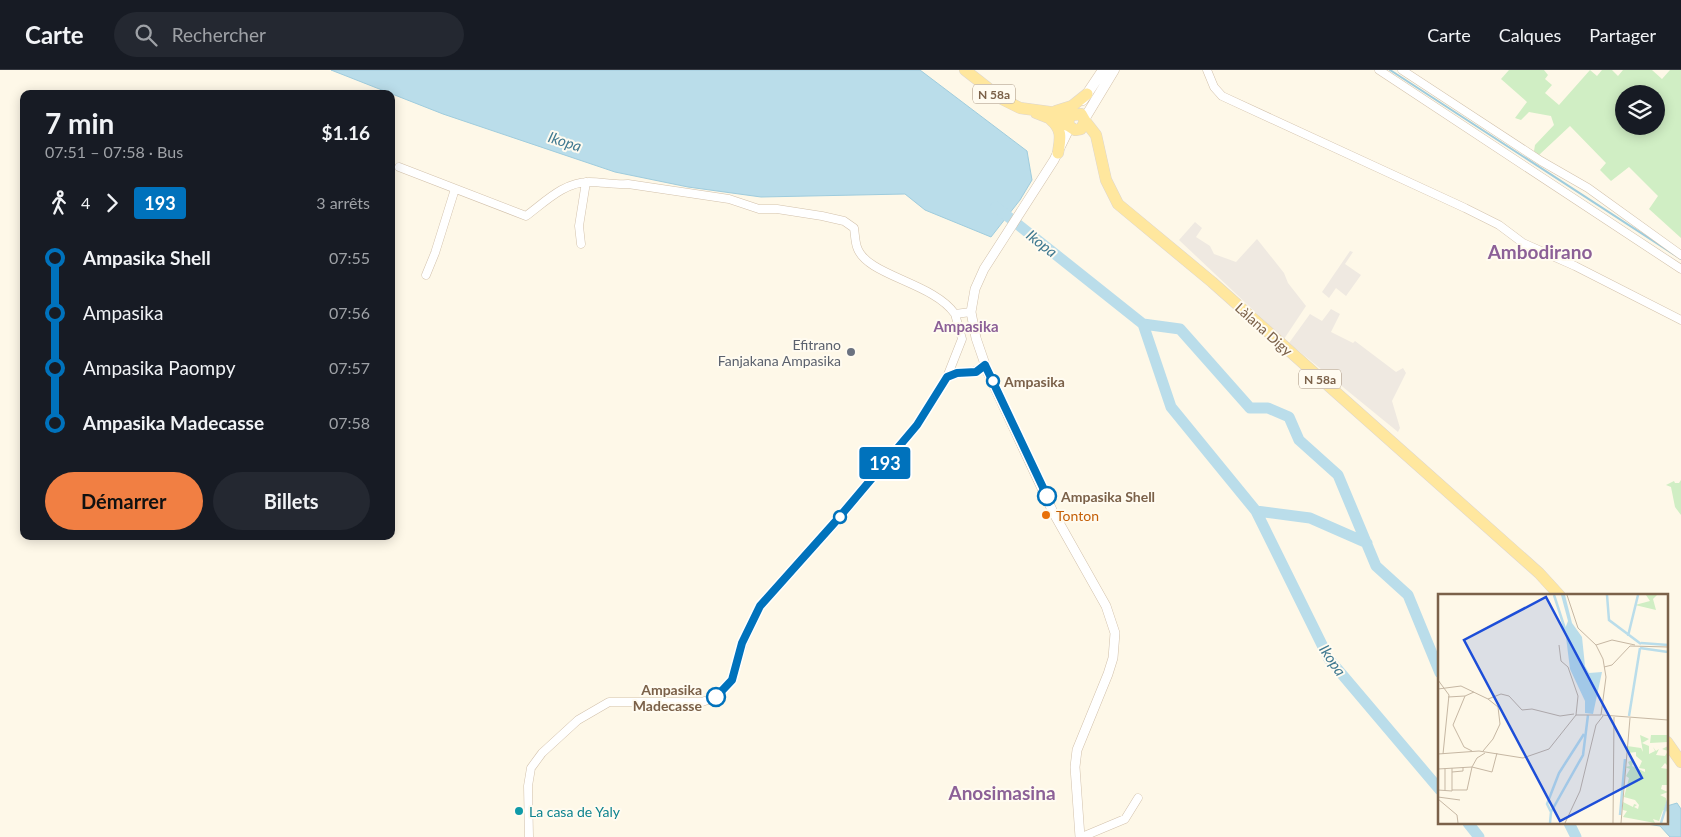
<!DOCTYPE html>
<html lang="fr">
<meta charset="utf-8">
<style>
:root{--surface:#171b24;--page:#242831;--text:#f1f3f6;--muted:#9ea1a6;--line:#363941;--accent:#f17f43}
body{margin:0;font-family:Lato,sans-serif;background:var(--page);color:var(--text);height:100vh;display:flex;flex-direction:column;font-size:19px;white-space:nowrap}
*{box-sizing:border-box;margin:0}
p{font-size:16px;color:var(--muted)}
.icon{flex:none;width:28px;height:28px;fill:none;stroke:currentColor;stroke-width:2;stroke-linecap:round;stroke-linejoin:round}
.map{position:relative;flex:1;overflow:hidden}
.panel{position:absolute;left:20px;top:20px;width:375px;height:450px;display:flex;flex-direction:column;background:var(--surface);border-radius:10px;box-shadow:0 2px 12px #0003}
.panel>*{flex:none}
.badge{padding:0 10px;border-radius:4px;font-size:18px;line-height:32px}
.tools{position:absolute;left:1615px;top:15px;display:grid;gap:10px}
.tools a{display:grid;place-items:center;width:50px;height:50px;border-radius:50%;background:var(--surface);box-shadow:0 2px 12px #0003;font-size:25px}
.map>.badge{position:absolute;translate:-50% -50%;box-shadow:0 0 0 2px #fff}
.legs{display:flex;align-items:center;gap:8px;height:55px;padding:0 25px;font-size:16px}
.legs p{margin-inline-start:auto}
.head{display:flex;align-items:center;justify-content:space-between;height:85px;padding:0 25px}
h1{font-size:28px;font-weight:700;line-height:38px}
.cta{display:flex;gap:10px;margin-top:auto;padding:10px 25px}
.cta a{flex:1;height:58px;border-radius:30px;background:var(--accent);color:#111;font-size:20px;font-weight:700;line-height:58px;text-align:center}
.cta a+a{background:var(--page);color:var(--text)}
ul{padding:0 25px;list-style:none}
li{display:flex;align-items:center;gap:18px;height:55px;font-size:19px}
li i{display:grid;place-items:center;width:8px;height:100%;margin:0 6px;background:currentColor}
li i::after{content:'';width:12px;height:12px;margin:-6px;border:4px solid;border-radius:50%;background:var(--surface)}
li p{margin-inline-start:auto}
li:first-child i{background:linear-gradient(#0000 50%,currentColor 0)}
li:last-child i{background:linear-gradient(currentColor 50%,#0000 0)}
header{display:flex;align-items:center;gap:30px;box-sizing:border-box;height:70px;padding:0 25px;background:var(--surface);border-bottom:1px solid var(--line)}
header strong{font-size:24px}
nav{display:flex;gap:28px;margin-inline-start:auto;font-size:18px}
.search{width:350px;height:45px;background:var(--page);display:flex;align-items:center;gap:12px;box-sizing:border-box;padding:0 18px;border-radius:28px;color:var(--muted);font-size:19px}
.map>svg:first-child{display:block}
.industrial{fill:#efe9e1}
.green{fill:#d0eec4;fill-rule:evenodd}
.water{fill:#baddea;stroke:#9fccdd}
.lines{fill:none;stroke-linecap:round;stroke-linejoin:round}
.stream{stroke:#9fccdd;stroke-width:2}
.river{stroke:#baddea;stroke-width:11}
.minor-casing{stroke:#d2c1ab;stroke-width:9}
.tertiary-casing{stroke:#d2c1ab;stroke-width:10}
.secondary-casing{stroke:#d5c2a9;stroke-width:11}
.primary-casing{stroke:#ddd6d0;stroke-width:12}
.minor{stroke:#fff;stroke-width:8}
.tertiary{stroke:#fff;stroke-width:9}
.secondary{stroke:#fff;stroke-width:10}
.primary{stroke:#ffe79e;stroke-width:11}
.line-1-casing{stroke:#fff;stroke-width:11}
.line-1{stroke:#0072bc;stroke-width:8}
.worship-dot{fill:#6b7280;stroke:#fffbf0;stroke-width:2}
.stop-1-dot{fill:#fff;stroke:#0072bc;stroke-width:2.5}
.food-dot{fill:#e8710a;stroke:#fffbf0;stroke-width:2}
.culture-dot{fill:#0f9aa8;stroke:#fffbf0;stroke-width:2}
.labels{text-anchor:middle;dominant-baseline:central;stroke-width:4;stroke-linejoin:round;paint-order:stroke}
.shield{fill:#fffbf0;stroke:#a38f7b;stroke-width:1}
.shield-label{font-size:12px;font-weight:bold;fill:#7b6149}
.street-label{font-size:14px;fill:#7b6149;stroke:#fffbf0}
.worship-label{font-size:14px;fill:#5b616d;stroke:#fffbf0;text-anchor:end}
.stop-label{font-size:14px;font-weight:bold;fill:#7b6149;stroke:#fffbf0;text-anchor:start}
.food-label{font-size:14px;fill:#c56008;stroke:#fffbf0;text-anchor:start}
.culture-label{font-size:14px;fill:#0d838f;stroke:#fffbf0;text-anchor:start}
.water-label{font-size:15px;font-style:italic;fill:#407990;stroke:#fffbf0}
.neighbourhood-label{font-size:15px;font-weight:bold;fill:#8c6097;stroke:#fffbf0}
.district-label{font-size:19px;font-weight:bold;fill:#8c6097;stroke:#fffbf0}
.inset-river{fill:none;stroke:#baddea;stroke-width:2.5}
.inset-road{fill:none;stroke:#c6b7a3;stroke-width:1}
.view{fill:#1d4ed8;fill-opacity:0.15;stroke:#1d4ed8;stroke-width:2.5}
.inset-edge{fill:none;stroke:#7b6149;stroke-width:2.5}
</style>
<header>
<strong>Carte</strong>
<div class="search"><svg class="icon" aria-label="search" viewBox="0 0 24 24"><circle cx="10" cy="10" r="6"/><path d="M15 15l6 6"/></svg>Rechercher</div>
<nav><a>Carte</a><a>Calques</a><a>Partager</a></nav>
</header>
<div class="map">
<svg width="1681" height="767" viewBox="0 0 1681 767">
<rect width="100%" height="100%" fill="#fef8e8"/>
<path class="industrial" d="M1195 152 1202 158 1196 167 1210 176 1214 184 1236 192 1257 169 1284 203 1288 213 1306 236 1284 269 1179 170Z
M1350 181 1353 182 1345 194 1361 205 1346 226 1336 218 1329 228 1322 222Z
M1331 239 1340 244 1331 262 1353 273 1355 271 1396 302 1403 298 1406 303 1392 331 1400 358 1398 362 1289 273 1310 244 1322 251Z"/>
<path class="green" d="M1509 0H1544L1548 5 1545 9 1552 15 1545 23 1559 35 1590 0 1597 6 1602 0H1612L1618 6 1623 0H1652L1662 9 1670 0H1681V168L1649 139 1658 126 1629 97 1611 111 1600 100 1606 93 1570 56 1539 85 1534 81 1535 75 1554 55 1551 46 1529 42 1521 50 1515 48 1527 32 1501 9ZM1624 24H1656V56H1624Z
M1681 410V445L1675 437 1671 417 1666 415 1674 411 1675 413H1679Z"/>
<path class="water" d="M331 0H920L1027 81 1032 110 1020 130 991 167 925 140 905 124 761 127 688 117 615 102 443 44Z
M1677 733 1681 739V767H1670L1660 756 1640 753H1667V736Z"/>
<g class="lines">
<path class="stream" d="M1390 0 1681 189"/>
<path class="river" d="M996 137 1143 254 1180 259 1250 338H1268L1289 347 1299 370 1338 405 1376 496 1408 525 1440 603
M1143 254 1171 337 1256 441 1329 589 1440 720
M1256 441 1310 448 1367 473
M1468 753 1479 767
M1569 753 1576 767"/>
<g class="minor-casing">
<path id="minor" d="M1207 0 1214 17 1222 26 1465 138 1499 155 1523 173 1575 196 1681 250
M1379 0 1681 199
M1402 0 1541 91 1588 118 1681 185
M399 97 526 146C545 132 564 112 589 112 603 112 615 115 628 114L729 129 759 139H777L822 146 844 151 854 158C855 164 855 171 857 177 866 206 933 212 955 244L971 242
M581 174 579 156 586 112
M426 205 435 183 455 119
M947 307C962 299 972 307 985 295
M529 767 528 716 531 698 542 683 578 650 609 632H702L716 627 732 610 743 573 760 536 837 451 917 355 947 307 962 269 955 244
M1082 767 1125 749 1138 728"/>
</g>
<g class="tertiary-casing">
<path id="tertiary" d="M1070 57 1054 90 984 199 975 219 971 242 976 268 988 303 1053 442 1106 536 1115 563 1113 588 1108 604 1077 680 1075 697 1080 767"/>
</g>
<g class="secondary-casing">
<path id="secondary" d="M1083 30 1103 0
M1085 48 1114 0"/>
</g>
<g class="primary-casing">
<path id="primary" d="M965 0 1002 29 1020 38 1072 45 1081 44 1085 51 1081 59 1075 60 1069 56 1068 50 1072 45
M1056 41 1072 36 1087 24
M1036 43 1069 56
M1051 50C1063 60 1060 70 1058 83
M1085 51 1096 65 1106 110 1118 134 1212 212 1539 503 1560 526
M1667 672 1681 692"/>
</g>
<use href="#minor" class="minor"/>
<use href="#tertiary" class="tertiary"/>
<use href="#secondary" class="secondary"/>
<use href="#primary" class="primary"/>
</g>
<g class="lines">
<g class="line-1-casing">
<path id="line-1" d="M716 627 732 610 742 573 760 536 836 451 917 355 947 307 957 303 976 302 985 295 1047 426"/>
</g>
<use href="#line-1" class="line-1"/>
</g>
<circle class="worship-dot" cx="851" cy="282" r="5"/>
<g class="stop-1-dot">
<circle cx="993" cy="311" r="6"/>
<circle cx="1047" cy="426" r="9"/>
<circle cx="840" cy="447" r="6"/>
<circle cx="716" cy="627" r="9"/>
</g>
<circle class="food-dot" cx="1046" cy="445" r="5"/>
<circle class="culture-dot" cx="519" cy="741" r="5"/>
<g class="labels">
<g class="shield">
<rect x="973" y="14.5" width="42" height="19" rx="4"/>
<rect x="1299" y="299.5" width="42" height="19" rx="4"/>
</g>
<g class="shield-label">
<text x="994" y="24">N 58a</text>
<text x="1320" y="309">N 58a</text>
</g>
<g class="street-label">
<text transform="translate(1264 259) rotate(42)">Làlana Digy</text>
</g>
<g class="worship-label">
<text x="841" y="274">Efitrano<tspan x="841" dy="16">Fanjakana Ampasika</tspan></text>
</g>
<g class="stop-label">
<text x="1004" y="311">Ampasika</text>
<text x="1061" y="426">Ampasika Shell</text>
<text x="702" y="619" text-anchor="end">Ampasika<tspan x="702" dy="16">Madecasse</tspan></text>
</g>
<g class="food-label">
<text x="1056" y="445">Tonton</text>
</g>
<g class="culture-label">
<text x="529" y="741">La casa de Yaly</text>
</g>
<g class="water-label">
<text transform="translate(565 71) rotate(18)">Ikopa</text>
<text transform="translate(1042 173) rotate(38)">Ikopa</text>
<text transform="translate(1333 590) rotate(56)">Ikopa</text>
</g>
<g class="neighbourhood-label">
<text x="966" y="256">Ampasika</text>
</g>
<g class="district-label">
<text x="1540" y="181">Ambodirano</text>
<text x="1002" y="722">Anosimasina</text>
</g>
</g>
<g transform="translate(1438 524)">
<rect width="230" height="230" fill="#fef8e8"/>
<path d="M208 1H219L215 5 218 16 197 11 212 7ZM202 141 211 145 204 149 211 152V160L217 157 215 153 218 157 221 155 218 161 227 162 230 157 224 155 230 152V172L227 169 223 174 230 175V191H224L223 195 230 198 222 201 228 204 230 218 225 216 221 227 215 225 217 229 185 223 189 217 185 216V208L195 213 196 210 199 211 196 213 200 215 201 211 197 206 186 203 191 184 188 182 192 175 187 173 192 172 190 168 196 165 194 172 207 178V175L201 174 204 167 198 162V158L190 159 189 152 203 154 205 158ZM213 141H230V148L212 149Z" fill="#d0eec4"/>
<path d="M123 1H127L134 29 144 43 147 72 151 79 164 78 155 120 147 119V107L132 75 127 35 130 27Z" fill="#baddea"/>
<path class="inset-river" d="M116 1 128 38M169 1 171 26 203 50M190 42 200 1M203 49 230 51M202 54 230 58M191 122 202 54M113 218 145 161 150 121M182 221 187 165M112 229 113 218 109 210 121 179 146 140M223 229 230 206"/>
<path class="inset-road" d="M129 1 140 34 158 51 165 65 168 83 163 121M121 51 123 67 130 73 140 102 138 121M158 51 174 46 197 51M166 73 174 71 192 52 230 53M0 86 11 101 5 160M0 95 23 92 50 105 63 100 71 102 84 116 94 115 122 122 136 120M10 103 27 102M164 121 230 126M34 157 26 153 15 131 27 102 36 98M45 157 55 145 62 130 60 113 50 105M0 160 41 157 85 164 111 155 138 121H163M7 174V197M0 175 34 173 39 164 47 159M14 178 25 177V173M0 196 14 197V174M14 196H29L34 173 54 178 59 159M0 203 22 206M0 205 19 221 20 229M127 229 142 197 158 131 165 122M175 229 176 123M183 229 192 124"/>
<path class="view" d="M108 3 204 184 122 227 26 46Z"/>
<rect width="230" height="230" class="inset-edge"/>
</g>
</svg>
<div class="tools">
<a><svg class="icon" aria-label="layers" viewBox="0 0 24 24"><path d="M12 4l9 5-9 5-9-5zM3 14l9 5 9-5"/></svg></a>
</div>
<b class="badge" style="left:885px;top:393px;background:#0072bc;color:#fff">193</b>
<section class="panel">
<div class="head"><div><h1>7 min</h1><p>07:51 – 07:58 · Bus</p></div><b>$1.16</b></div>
<div class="legs"><svg class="icon" aria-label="walk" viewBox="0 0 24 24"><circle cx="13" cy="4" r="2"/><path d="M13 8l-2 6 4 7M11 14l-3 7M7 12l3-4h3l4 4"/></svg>4<svg class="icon" aria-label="forward" viewBox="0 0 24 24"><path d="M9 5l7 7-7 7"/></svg><b class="badge" style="background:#0072bc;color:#fff">193</b><p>3 arrêts</p></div>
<ul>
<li><i style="color:#0072bc"></i><b>Ampasika Shell</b><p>07:55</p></li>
<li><i style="color:#0072bc"></i><span>Ampasika</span><p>07:56</p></li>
<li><i style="color:#0072bc"></i><span>Ampasika Paompy</span><p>07:57</p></li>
<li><i style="color:#0072bc"></i><b>Ampasika Madecasse</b><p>07:58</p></li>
</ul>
<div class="cta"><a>Démarrer</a><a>Billets</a></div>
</section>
</div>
